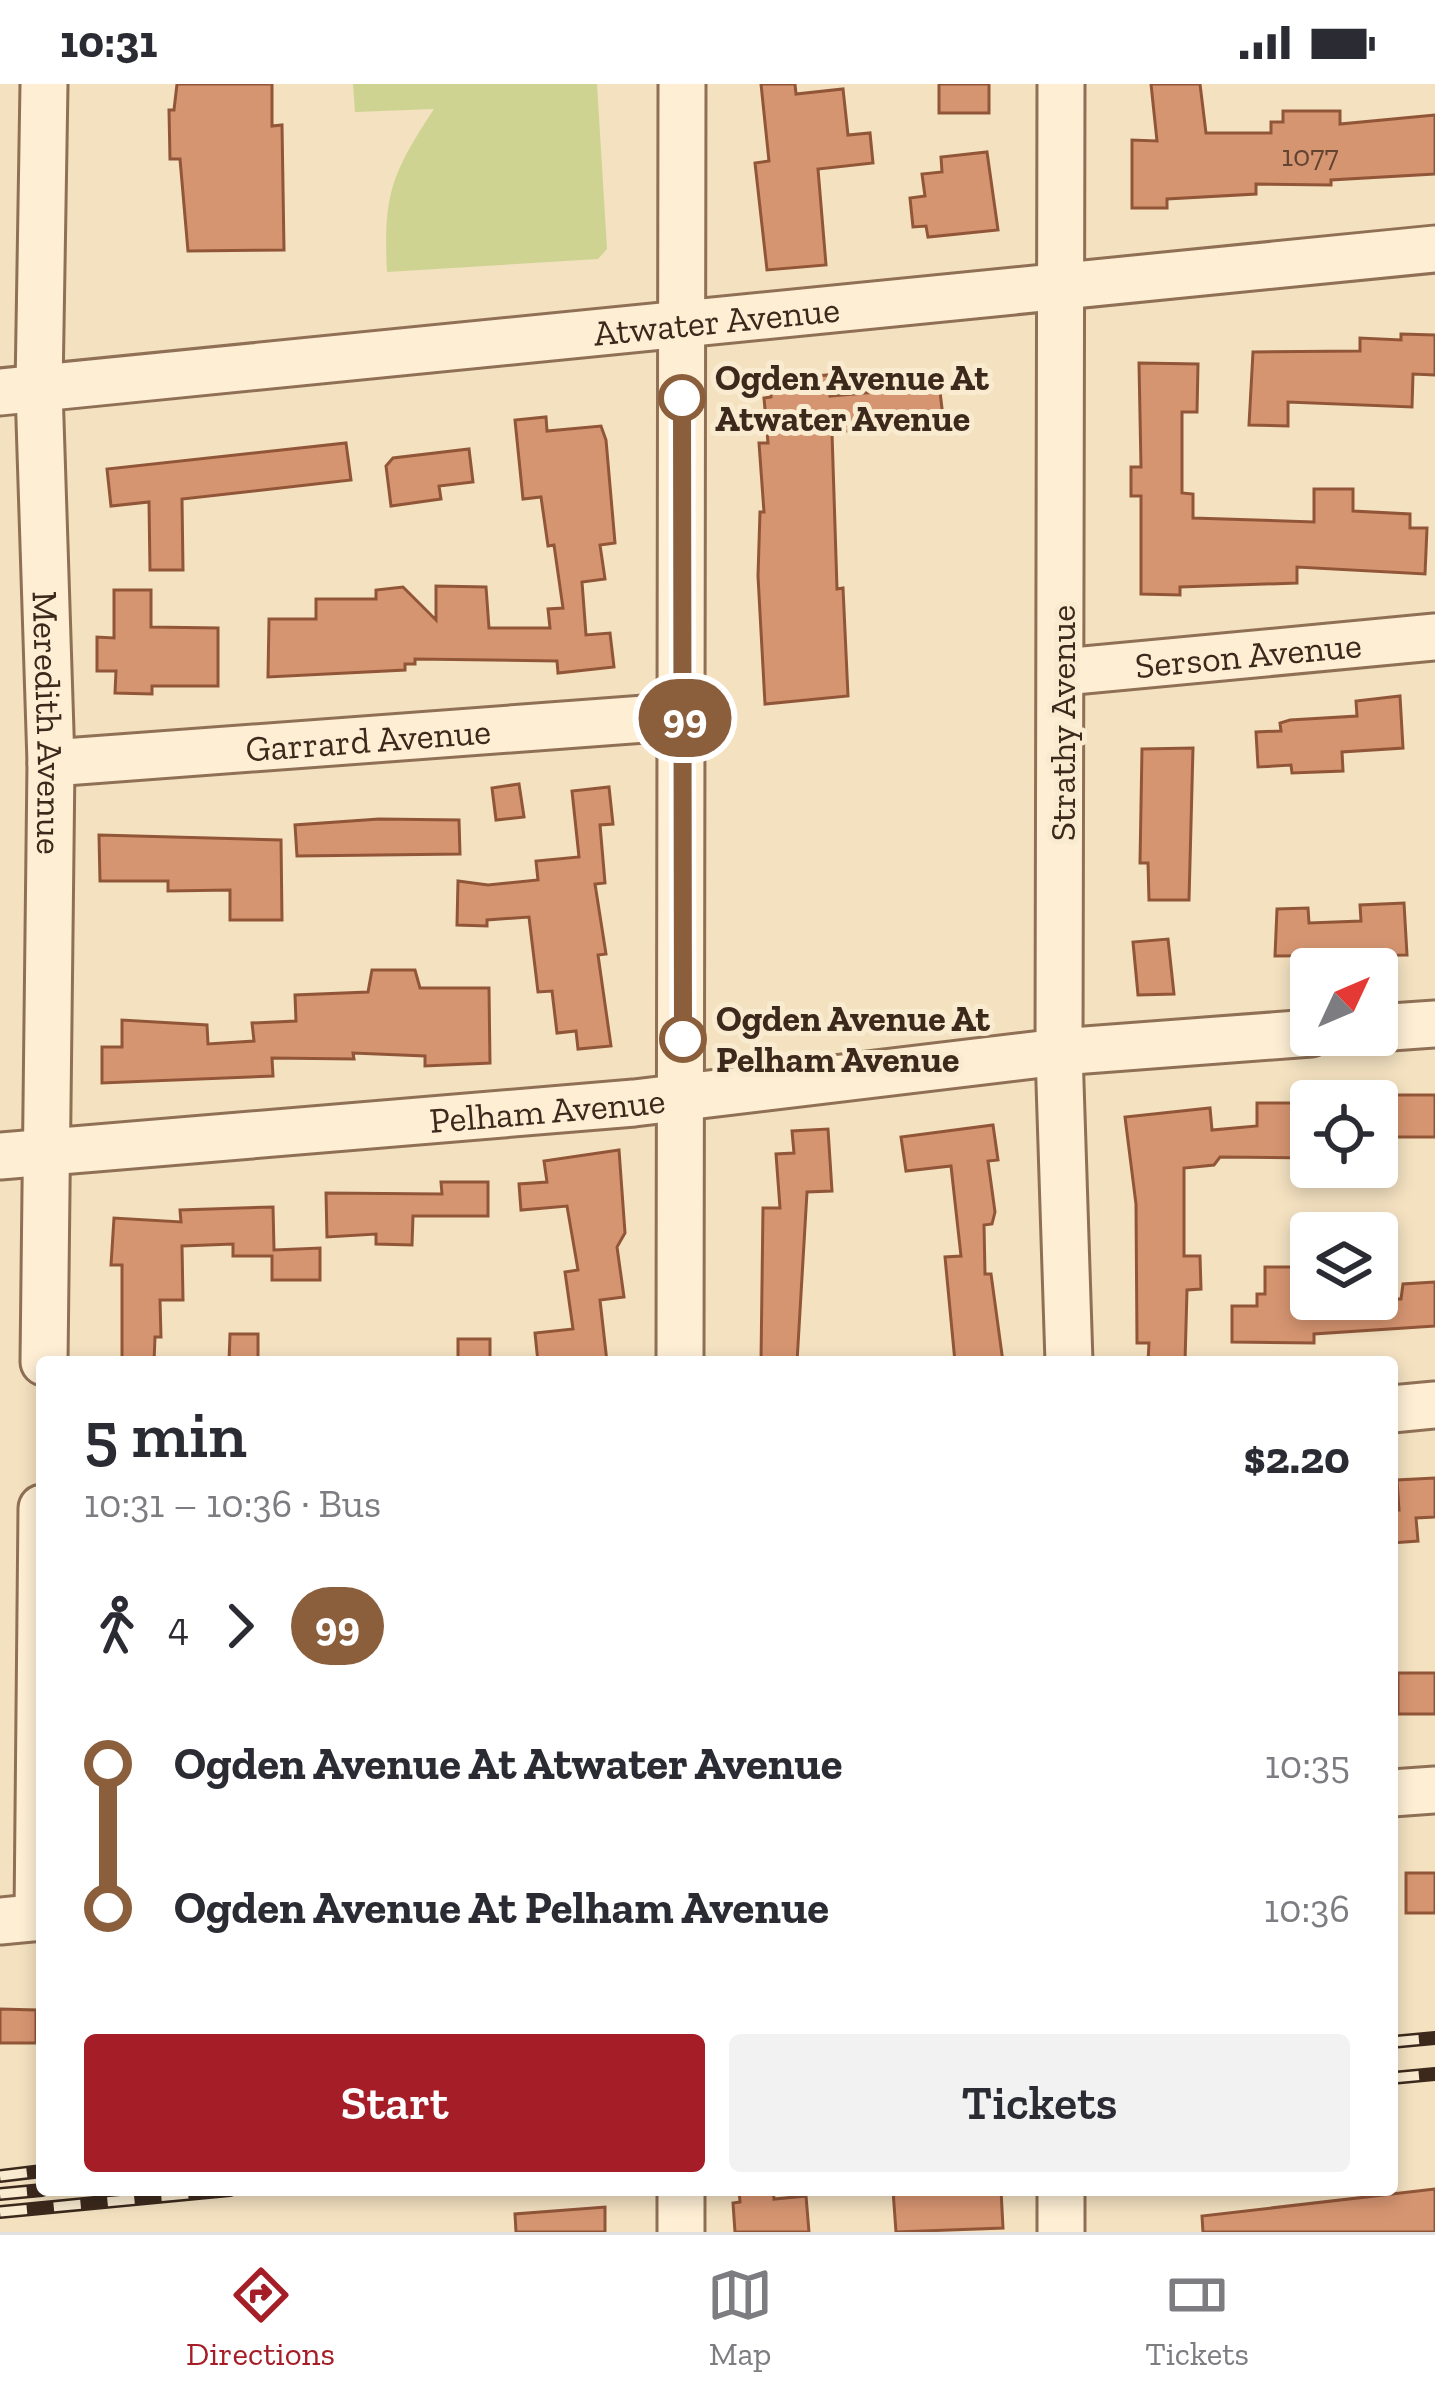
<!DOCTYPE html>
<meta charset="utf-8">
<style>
:root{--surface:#fff;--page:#f2f2f3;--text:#2b2b33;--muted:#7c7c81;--line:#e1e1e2;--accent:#a51e27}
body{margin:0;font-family:"Zilla Slab",serif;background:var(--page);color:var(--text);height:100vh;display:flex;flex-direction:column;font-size:45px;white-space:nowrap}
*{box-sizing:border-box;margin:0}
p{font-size:39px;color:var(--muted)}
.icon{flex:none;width:66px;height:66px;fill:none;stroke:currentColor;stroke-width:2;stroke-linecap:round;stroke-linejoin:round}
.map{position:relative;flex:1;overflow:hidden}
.panel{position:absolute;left:36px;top:1272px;width:1362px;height:840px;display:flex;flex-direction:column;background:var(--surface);border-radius:12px;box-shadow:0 6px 18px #0003}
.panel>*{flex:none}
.badge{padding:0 24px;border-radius:39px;font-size:42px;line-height:78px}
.needle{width:78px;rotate:46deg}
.buttons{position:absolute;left:1290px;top:864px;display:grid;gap:24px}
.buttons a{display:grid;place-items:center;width:108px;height:108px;border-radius:12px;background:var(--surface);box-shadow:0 6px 18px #0003;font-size:60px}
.map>.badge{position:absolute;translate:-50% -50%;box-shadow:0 0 0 6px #fff}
.legs{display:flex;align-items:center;gap:18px;height:132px;padding:0 48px;font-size:39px}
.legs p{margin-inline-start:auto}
.head{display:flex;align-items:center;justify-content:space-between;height:204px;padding:0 48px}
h1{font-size:66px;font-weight:600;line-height:90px}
.cta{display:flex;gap:24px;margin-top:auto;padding:24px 48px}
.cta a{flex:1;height:138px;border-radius:12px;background:var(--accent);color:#fff;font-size:48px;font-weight:600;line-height:138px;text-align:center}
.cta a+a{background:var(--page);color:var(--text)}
ul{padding:0 48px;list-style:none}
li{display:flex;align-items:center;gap:42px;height:144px;font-size:45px}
li i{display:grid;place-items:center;width:18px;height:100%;margin:0 15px;background:currentColor}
li i::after{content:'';width:30px;height:30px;margin:-15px;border:9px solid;border-radius:50%;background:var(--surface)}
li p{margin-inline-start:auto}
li:first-child i{background:linear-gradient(#0000 50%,currentColor 0)}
li:last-child i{background:linear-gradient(currentColor 50%,#0000 0)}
.status{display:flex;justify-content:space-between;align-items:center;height:84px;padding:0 60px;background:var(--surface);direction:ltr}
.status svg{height:33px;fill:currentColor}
.dock{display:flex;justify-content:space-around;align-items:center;height:168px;border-top:3px solid var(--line);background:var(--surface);font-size:33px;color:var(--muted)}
.dock a{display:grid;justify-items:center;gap:6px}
.dock .active{color:var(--accent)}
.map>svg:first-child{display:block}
.green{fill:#cfd392}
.building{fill:#d69571;stroke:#915638;stroke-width:3}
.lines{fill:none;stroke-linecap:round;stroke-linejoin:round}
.minor-casing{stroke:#8f7055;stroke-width:51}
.minor{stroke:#fdeed4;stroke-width:45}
.rail-casing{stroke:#3c291c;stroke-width:14}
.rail{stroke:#f9ebd0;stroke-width:9;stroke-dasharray:27;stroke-linecap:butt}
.line-1-casing{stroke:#fff;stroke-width:27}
.line-1{stroke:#8b5e3c;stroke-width:18}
.stop-1-dot{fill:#fff;stroke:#8b5e3c;stroke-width:6}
.labels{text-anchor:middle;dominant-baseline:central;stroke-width:10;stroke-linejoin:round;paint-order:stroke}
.number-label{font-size:30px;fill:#624431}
.street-label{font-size:36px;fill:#3c291c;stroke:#f9ebd0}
.stop-label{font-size:36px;font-weight:bold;fill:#3c291c;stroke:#f9ebd0;text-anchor:start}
</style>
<div class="status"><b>10:31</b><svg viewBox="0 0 49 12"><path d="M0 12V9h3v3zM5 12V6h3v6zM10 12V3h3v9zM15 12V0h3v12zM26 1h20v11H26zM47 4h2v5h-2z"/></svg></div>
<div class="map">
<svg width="1435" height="2148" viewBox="0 0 1435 2148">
<rect width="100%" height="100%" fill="#f3e1c0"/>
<path class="green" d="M353 0H597L607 165 598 175 387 188C383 110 392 89 434 25L355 28Z"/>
<path class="building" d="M177 0H272V42L282 41 284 166 188 167 180 75H170L169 26H174Z
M761 0H795L796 10 843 5 848 51 870 49 873 79 818 85 826 181 767 186 755 79 769 77Z
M939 0H989V29H939Z
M1151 0H1200L1206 49H1271V38H1283V27H1340V40L1435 31V90L1331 96V101L1256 100V110L1167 115V124H1132V56L1157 57Z
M987 68 998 146 928 153 926 142 913 143 910 114 925 112 922 90 942 88 941 73Z
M1401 250 1435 251V291L1413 290 1412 323 1288 318V342L1249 341 1253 268 1360 267V254L1401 256Z
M1139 279 1198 280 1197 328H1182V409L1193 410V434L1314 438V405H1353V427L1410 430V444H1427L1425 490 1297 483V499L1180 503V511L1141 510V412H1131V383H1141Z
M828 291 830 312 898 306 900 298 939 299 943 333 832 349 837 505 843 504 848 612 765 620 758 492 760 428H764L759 359H768L764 314 771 313 772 296Z
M546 333 547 347 601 342 606 356 615 459 600 461 605 495 582 498 586 551 610 549 614 583 558 589 557 577 415 575V580H405V586L268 593 269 535H316V515H376V506L403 503 436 536V502L486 503 489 544H550L548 525 563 524 554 461 548 462 541 413 523 415 515 336Z
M346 359 351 396 182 415 183 486H150L149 418 111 422 107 385Z
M469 365 473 398 439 402 441 415 391 422 386 382 393 374Z
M114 506H151V543L218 544V602H152V610L115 609 116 587H97V553L114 554Z
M1400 612 1403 664 1342 668 1343 687 1292 689 1291 681 1258 683 1256 648 1281 647 1280 639 1290 636 1357 632 1356 617Z
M1193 664 1189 816H1149L1148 779H1140L1142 665Z
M519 700 524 733 496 736 492 704Z
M609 703 613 740 600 741 605 799 595 800 606 870 598 871 611 962 578 965 576 947 557 949 552 907 538 908 529 833 487 836V842L457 841 458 797 488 801 538 796 536 777 579 773 572 707Z
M379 735 459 736 460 770 297 772 295 741Z
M99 751 281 756 282 836H230V806L168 807V797H100Z
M1404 819 1407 871 1275 872 1277 825 1308 824 1309 839 1361 837 1360 821Z
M1168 855 1174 910 1138 911 1133 858Z
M372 886H415L420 904H489L490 979 425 982V972L353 969 354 975 272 974 273 992 102 999V963H122V936L207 941 208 960 254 957 252 939 296 937 295 911 368 908Z
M1386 1011H1435V1053H1386Z
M1257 1019H1311V1074L1220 1073 1214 1081 1184 1084V1172H1200L1201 1205 1187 1206 1185 1278H1148L1149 1259H1137L1136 1120 1125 1033 1210 1024 1212 1046 1257 1042Z
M993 1041 998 1076 988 1077 995 1128 992 1140 984 1141 985 1190H991L1003 1278H955L945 1173 961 1172 951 1082 906 1087 901 1053Z
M828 1045 832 1107 807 1108 797 1278H761L763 1124H780L776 1070 794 1069 792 1047Z
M619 1066 625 1149 617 1163 624 1213 600 1216 607 1278H538L535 1249 573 1245 565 1188 578 1186 567 1122 521 1126 519 1100 547 1098 544 1077Z
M441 1098H488V1132H413L412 1161 376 1160V1150L327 1153 326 1109 442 1110Z
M273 1123 274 1166 320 1164V1196H272V1172H233V1160L182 1162 183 1216H160L161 1253H155L154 1278H122V1181H111L114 1134 181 1138 180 1126Z
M1265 1183H1311V1215H1401L1403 1200 1435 1198V1242L1314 1250V1259L1232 1258V1222H1257V1210H1265Z
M230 1250H258V1278H229Z
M458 1255H490V1278H458Z
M1435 1394V1433L1416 1434 1418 1457 1392 1459V1426H1399L1397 1396Z
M1398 1589H1435V1630H1398Z
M1406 1789H1435V1829H1406Z
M0 1925 36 1926V1959H0Z
M1435 2105V2148H1203L1202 2132Z
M739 2106H773L774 2115 806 2112 809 2148H735L733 2119 740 2118Z
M893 2106H1001L1003 2144 896 2148Z
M605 2123V2148H516L515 2130Z"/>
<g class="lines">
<g class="minor-casing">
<g id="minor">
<path id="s1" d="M44 0 39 305 51 679 44 1278"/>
<path d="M1061 0 1059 968 1069 1278"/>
<path id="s2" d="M0 308 1435 165"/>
<path id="s3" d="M1063 588 1435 553"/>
<path id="s4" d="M51 679 685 632"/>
<path d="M1377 944 1435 940"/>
<path id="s5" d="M0 1072 634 1019 1059 968 1311 949"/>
<path d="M680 1278 682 0"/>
<path d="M1392 1325 1435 1321"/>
<path d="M1392 1709 1435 1706"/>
<path d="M38 1833 42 1424"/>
<path d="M0 1837 42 1833"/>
<path d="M1061 2106V2148"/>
<path d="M681 2148V2106"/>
</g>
</g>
<use href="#minor" class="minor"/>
<g class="rail-casing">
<path id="rail" d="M1392 1958 1435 1954
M1392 1994 1435 1990
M0 2092 42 2087
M0 2110 42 2106
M0 2128 230 2106"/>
</g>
<use href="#rail" class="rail"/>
</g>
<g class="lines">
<g class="line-1-casing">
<path id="line-1" d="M682 314 683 955"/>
</g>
<use href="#line-1" class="line-1"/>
</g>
<g class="stop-1-dot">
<circle cx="682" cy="314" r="21"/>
<circle cx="683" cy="955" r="21"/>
</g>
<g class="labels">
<g class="number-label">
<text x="1310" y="72">1077</text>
</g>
<g class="street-label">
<text stroke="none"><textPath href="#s2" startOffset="720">Atwater Avenue</textPath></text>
<text stroke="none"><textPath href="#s3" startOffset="186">Serson Avenue</textPath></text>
<text stroke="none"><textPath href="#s1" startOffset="639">Meredith Avenue</textPath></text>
<text transform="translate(1062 639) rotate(-90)">Strathy Avenue</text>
<text stroke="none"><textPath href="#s4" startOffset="318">Garrard Avenue</textPath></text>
<text stroke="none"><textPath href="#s5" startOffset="549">Pelham Avenue</textPath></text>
</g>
<g class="stop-label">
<text x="715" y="293">Ogden Avenue At<tspan x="715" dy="41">Atwater Avenue</tspan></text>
<text x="716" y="934">Ogden Avenue At<tspan x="716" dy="41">Pelham Avenue</tspan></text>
</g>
</g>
</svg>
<div class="buttons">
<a><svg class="needle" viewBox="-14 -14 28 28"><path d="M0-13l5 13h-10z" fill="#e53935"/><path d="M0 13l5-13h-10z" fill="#7c7c81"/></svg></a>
<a><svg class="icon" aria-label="locate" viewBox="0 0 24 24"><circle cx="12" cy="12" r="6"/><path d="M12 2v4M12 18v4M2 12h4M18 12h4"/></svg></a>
<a><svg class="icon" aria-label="layers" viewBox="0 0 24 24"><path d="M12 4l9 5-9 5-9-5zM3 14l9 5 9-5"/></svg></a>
</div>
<b class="badge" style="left:685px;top:634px;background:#8b5e3c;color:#fff">99</b>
<section class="panel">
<div class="head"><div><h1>5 min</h1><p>10:31 – 10:36 · Bus</p></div><b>$2.20</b></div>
<div class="legs"><svg class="icon" aria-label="walk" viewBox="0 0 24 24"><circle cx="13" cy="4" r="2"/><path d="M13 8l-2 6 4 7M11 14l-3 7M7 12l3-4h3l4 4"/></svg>4<svg class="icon" aria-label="forward" viewBox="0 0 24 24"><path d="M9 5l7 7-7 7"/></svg><b class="badge" style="background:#8b5e3c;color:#fff">99</b></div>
<ul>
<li><i style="color:#8b5e3c"></i><b>Ogden Avenue At Atwater Avenue</b><p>10:35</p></li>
<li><i style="color:#8b5e3c"></i><b>Ogden Avenue At Pelham Avenue</b><p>10:36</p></li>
</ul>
<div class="cta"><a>Start</a><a>Tickets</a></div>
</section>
</div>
<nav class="dock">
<a class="active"><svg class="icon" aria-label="directions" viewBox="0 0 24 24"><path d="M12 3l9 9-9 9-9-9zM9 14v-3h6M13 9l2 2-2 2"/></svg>Directions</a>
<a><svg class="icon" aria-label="map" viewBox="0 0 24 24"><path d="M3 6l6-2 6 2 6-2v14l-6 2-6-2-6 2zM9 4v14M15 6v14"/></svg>Map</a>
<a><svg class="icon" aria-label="tickets" viewBox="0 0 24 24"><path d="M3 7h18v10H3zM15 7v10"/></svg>Tickets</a>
</nav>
